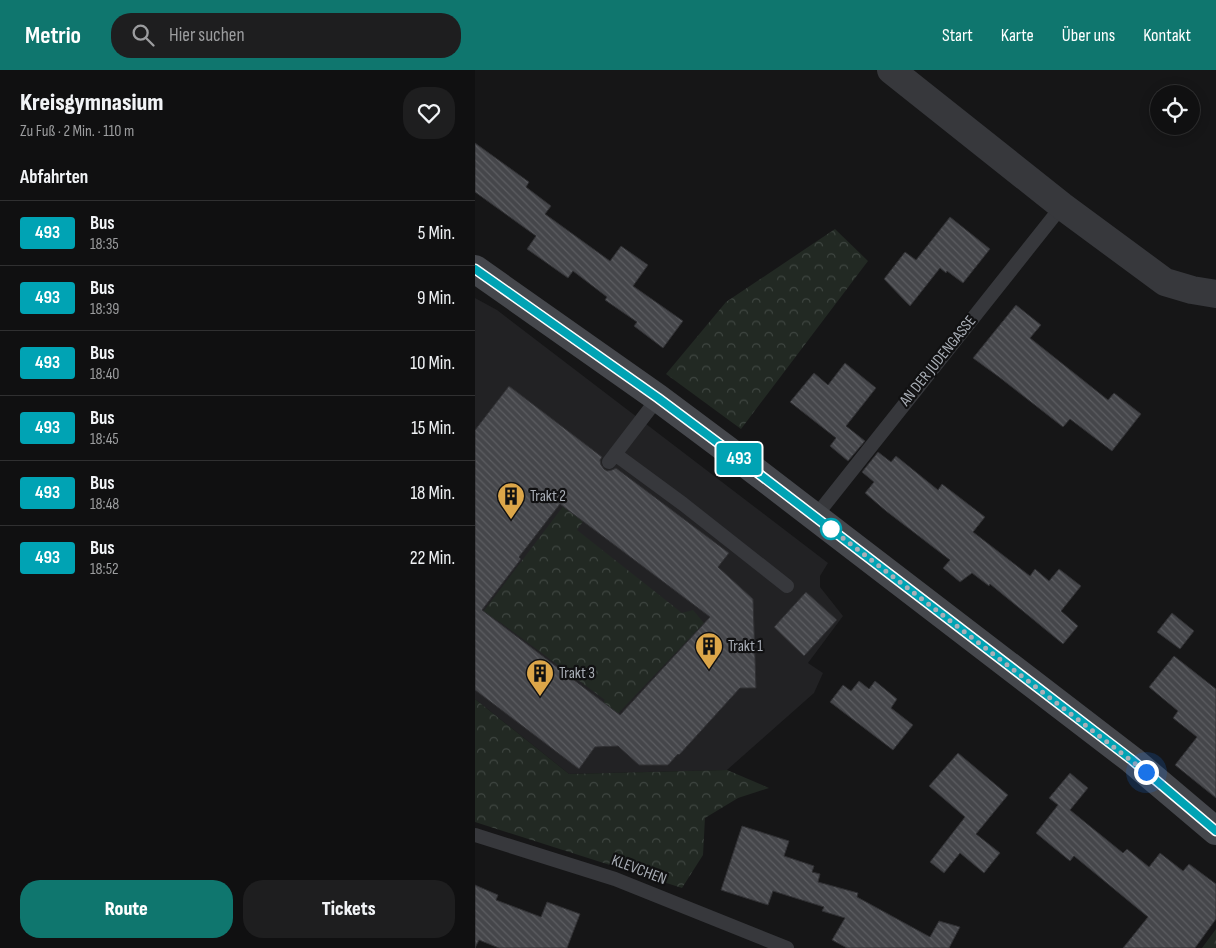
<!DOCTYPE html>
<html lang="de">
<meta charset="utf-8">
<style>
:root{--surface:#101011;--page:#1e1e1f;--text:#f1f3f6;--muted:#9c9d9f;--line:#303031;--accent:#0f766e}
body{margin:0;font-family:"Sofia Sans Condensed",sans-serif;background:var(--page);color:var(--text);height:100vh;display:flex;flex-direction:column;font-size:19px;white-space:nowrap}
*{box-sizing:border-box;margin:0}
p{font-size:16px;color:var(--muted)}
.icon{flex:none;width:28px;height:28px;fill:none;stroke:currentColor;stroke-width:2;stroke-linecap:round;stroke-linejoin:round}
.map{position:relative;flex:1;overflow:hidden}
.sheet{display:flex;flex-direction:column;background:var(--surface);width:475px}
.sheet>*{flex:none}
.badge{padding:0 10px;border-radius:4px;font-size:18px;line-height:32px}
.tools{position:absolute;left:675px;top:15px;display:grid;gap:10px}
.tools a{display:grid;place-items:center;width:50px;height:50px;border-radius:50%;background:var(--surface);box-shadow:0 2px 12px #0003,0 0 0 1px var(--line);font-size:25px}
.you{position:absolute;width:25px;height:25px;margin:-12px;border:4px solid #fff;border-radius:50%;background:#1a73e8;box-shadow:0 0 0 8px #1a73e833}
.map>.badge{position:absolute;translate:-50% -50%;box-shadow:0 0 0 2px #fff}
h2{padding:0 20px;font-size:19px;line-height:45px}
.round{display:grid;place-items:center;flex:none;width:52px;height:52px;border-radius:20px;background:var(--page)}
.headline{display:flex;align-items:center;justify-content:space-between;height:85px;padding:0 20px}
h1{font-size:24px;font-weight:800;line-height:38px}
.button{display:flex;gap:10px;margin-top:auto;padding:10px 20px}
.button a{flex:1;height:58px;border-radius:20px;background:var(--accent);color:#fff;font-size:20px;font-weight:800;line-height:58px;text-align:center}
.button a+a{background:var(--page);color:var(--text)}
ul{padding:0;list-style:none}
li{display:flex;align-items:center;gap:15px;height:65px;padding:0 20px;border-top:1px solid var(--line)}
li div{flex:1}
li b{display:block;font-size:19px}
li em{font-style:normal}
li .badge{min-width:55px;font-weight:700;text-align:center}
header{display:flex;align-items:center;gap:30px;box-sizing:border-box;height:70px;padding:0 25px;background:var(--accent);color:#fff}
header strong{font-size:24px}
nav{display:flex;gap:28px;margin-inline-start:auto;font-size:18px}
.search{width:350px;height:45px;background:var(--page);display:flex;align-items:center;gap:12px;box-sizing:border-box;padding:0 18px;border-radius:20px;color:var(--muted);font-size:19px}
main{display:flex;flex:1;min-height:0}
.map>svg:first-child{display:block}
.built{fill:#222224}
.forest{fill:url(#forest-crowns)}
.building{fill:url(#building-back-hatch);stroke:#303033;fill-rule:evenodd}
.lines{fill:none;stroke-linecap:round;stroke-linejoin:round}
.lane{stroke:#37383c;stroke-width:14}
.street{stroke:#37383c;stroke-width:28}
.secondary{stroke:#45474c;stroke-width:28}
.line-casing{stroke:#fff;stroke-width:11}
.line{stroke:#00a3b4;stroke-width:8}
.walk{stroke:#a9aeb6;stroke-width:5;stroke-dasharray:0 9}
.stop-dot{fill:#fff;stroke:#00a3b4;stroke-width:2.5}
.labels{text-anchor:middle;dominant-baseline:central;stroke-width:4.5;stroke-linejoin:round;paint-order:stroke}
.street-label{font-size:16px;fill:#a9aeb6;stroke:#111112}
.poi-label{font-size:16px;fill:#a9aeb6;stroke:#111112;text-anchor:start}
</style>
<header>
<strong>Metrio</strong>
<div class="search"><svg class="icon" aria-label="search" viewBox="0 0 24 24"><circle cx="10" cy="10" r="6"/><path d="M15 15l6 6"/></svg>Hier suchen</div>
<nav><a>Start</a><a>Karte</a><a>Über uns</a><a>Kontakt</a></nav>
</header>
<main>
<section class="sheet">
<div class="headline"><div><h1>Kreisgymnasium</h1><p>Zu Fuß · 2 Min. · 110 m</p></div><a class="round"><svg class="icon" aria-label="heart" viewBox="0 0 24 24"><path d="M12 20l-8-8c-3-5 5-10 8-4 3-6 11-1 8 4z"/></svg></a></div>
<h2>Abfahrten</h2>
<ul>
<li><span class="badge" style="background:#00a3b4;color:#fff">493</span><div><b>Bus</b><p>18:35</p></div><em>5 Min.</em></li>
<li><span class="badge" style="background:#00a3b4;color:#fff">493</span><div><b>Bus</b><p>18:39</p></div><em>9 Min.</em></li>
<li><span class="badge" style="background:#00a3b4;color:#fff">493</span><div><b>Bus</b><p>18:40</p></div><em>10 Min.</em></li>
<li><span class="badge" style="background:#00a3b4;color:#fff">493</span><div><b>Bus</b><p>18:45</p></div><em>15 Min.</em></li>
<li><span class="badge" style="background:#00a3b4;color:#fff">493</span><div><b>Bus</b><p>18:48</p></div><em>18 Min.</em></li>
<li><span class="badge" style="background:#00a3b4;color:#fff">493</span><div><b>Bus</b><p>18:52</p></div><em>22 Min.</em></li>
</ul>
<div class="button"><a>Route</a><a>Tickets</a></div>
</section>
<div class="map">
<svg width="741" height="878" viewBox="0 0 741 878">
<defs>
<pattern id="forest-crowns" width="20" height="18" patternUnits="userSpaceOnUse" patternTransform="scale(1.25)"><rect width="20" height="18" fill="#222923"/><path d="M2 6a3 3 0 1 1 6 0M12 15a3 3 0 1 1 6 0" fill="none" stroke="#3f4641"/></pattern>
<pattern id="building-back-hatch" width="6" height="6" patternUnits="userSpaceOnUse" patternTransform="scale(1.25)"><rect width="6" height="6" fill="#45464a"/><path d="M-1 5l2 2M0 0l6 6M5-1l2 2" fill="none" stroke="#5d5e62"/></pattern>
</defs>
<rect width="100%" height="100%" fill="#161617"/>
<path class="built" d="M0 228 22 240 353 493 345 506V517L368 546 333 593 348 603 339 623 252 700 94 704 0 629Z"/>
<path class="forest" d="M360 159 393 191 266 359 191 304 251 232Z
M102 418 121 433 102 460 207 543 218 540 229 553 134 653 121 641 130 630 25 552 8 542Z
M0 629 94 704 252 700 294 718 263 728 230 748 228 785 207 818 0 752Z
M741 859V878H727Z"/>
<path class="building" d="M0 73 54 112 51 117 76 136 70 144 135 191 146 176 173 195 158 216 208 251 188 278 159 256 162 252 130 230 132 227 98 201 93 208 52 179 61 166 0 122Z
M475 147 515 179 488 213 472 201 471 203 465 198 435 236 409 209 430 182 441 190Z
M541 235 566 255 555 268 633 330 639 323 666 344 637 381 595 349 588 357 524 307 498 288Z
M370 293 401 318 371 356 390 371 373 391 355 376 361 368 315 332 339 303 353 315Z
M34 316 127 387 125 390 126 395 129 399 132 401 137 400 141 398 254 483 243 497 278 529 281 618H265L204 685 203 684 193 695H164L143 676 120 677 104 699 0 620V360ZM85 434 235 547 145 645 7 540 46 489 44 487Z
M403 382 416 392 421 386 463 420 467 414 510 447 498 462 555 506 560 499 574 511 584 499 606 516 586 541 603 556 588 574 515 514 514 516 497 503 485 512 468 498 475 490 411 441 390 423 399 412 387 402Z
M331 522 362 550 329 586 299 557Z
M697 543 719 561 705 579 682 562Z
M699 586 741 619V728L700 695 722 667 698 648 703 641 674 617Z
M384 611 394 619 400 611 422 629 416 638 438 655 418 680 355 632 368 615 376 621Z
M483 683 533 725 501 764 525 783 509 803 485 783 469 803 455 792 490 747 454 716Z
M595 703 613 718 595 740 648 783 652 779 674 797 685 783 708 801 714 794 741 814V849L720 878H648L673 847 599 786 595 791 561 763 583 735 574 728Z
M267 756 314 771 309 786 339 796 337 802 345 804 343 812 383 823 382 827 455 867 464 851 485 857 474 878H475H372L357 870 370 848 347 841 349 837 298 821 293 835 246 820Z
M0 815 23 825 21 830 66 847 72 832 105 844 92 878H24L4 870 0 878Z"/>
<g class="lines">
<path class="lane" d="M140 384 208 434 312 516
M134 392 183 328
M340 447 587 136
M0 765 140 809 312 878"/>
<path class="street" d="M416 0 587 136 690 212 717 220 741 224"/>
<path class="secondary" d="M0 199 183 328 262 387 657 690 741 761"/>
</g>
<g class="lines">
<g class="line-casing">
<path id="line" d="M0 199 183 328 262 387 657 690 741 761"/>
</g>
<use href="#line" class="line"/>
<path class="walk" d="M356 459 355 458 671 702"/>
</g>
<defs>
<g id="building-pin" transform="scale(1.4375)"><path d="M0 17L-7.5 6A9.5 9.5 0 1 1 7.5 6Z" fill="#dca649" stroke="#111112"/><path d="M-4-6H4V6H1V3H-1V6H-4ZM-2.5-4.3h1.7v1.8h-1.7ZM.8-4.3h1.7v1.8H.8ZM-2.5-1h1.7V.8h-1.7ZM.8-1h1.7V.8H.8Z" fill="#111"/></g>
</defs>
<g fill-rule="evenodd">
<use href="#building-pin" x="36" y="426"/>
<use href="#building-pin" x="234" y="576"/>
<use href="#building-pin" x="65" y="603"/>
</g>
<circle class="stop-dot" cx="356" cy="459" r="10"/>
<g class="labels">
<g class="street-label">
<text transform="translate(463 291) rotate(-51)">AN DER JUDENGASSE</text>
<text transform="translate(164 800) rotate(21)">KLEVCHEN</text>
</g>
<g class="poi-label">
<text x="55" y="426">Trakt 2</text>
<text x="253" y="576">Trakt 1</text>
<text x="84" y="603">Trakt 3</text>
</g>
</g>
</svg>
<div class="tools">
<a><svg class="icon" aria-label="locate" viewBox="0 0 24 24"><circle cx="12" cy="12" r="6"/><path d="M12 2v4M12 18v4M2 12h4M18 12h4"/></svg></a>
</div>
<div class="you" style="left:671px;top:702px"></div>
<b class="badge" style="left:264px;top:389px;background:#00a3b4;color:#fff">493</b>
</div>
</main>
